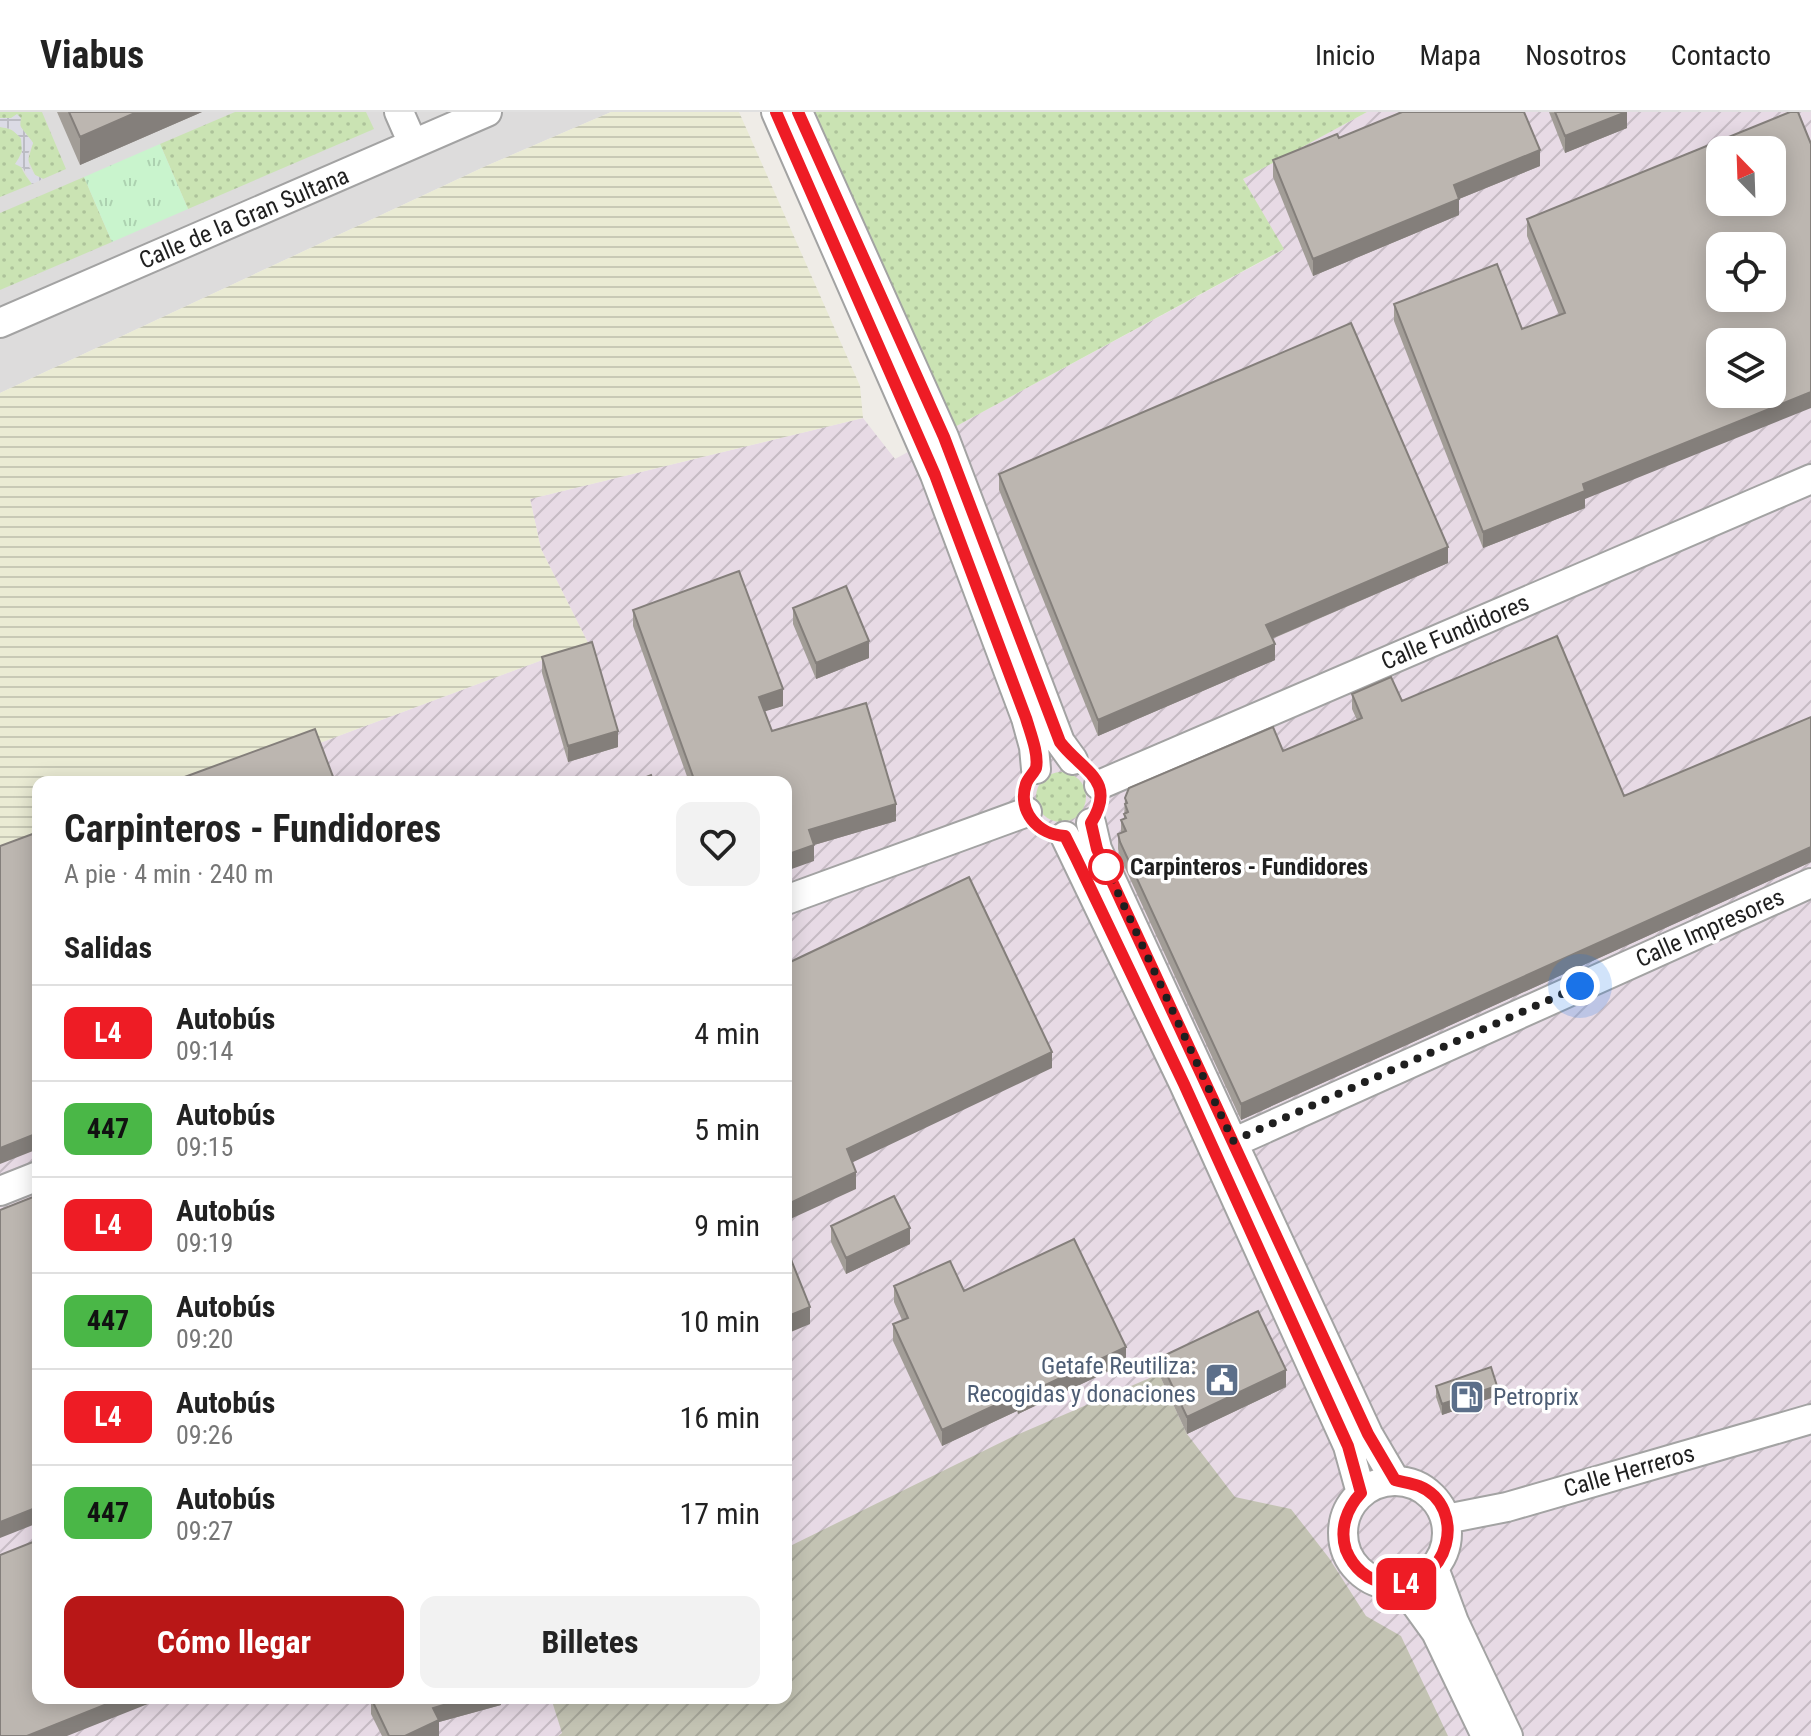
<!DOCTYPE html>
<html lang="es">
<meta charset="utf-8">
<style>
:root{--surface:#fff;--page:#f2f2f2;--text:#222;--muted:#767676;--line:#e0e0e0;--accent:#b81717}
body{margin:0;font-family:"Roboto Condensed",sans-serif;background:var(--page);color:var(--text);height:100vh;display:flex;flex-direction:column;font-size:30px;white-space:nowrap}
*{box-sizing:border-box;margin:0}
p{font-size:26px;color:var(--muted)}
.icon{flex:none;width:44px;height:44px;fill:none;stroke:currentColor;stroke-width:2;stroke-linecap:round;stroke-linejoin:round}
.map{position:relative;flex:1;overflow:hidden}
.side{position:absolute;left:32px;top:664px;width:760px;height:928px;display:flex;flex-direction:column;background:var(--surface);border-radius:16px;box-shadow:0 4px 20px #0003}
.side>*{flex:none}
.badge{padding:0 16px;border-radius:12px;font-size:28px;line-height:52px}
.needle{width:52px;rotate:337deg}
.tools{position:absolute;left:1706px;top:24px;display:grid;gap:16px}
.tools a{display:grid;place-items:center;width:80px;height:80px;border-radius:16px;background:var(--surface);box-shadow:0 4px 20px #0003;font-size:40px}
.you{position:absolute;width:40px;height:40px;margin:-20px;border:6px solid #fff;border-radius:50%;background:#1a73e8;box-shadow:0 0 0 12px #1a73e833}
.map>.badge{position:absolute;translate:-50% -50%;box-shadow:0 0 0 4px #fff}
h2{padding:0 32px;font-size:30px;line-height:72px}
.round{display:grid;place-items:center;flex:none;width:84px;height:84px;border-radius:16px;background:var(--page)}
.overview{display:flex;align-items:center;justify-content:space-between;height:136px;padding:0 32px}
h1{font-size:38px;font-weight:700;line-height:60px}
.cta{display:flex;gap:16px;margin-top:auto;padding:16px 32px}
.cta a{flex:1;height:92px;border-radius:16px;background:var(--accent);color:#fff;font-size:32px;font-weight:700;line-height:92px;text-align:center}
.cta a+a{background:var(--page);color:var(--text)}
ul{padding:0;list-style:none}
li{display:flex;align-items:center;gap:24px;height:96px;padding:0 32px;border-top:2px solid var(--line)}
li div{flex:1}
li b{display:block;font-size:30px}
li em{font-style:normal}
li .badge{min-width:88px;font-weight:700;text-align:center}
header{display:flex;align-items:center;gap:48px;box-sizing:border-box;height:112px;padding:0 40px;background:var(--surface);border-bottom:2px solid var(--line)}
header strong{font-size:38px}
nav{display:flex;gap:44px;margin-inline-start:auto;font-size:28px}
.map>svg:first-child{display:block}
.residential{fill:#dddcdc}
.industrial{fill:url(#industrial-furrows);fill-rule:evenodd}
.construction{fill:url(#construction-furrows)}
.farmland{fill:url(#farmland-rules)}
.grass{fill:url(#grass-dots)}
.park{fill:url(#park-tufts)}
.plaza{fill:url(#plaza-grid)}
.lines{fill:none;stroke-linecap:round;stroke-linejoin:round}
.minor-casing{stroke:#a3a3a3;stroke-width:32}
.minor{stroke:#fff;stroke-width:28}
.wall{fill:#a29d97}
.shaded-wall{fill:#847f7b}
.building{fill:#bcb6b0;stroke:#847f7b;stroke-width:2;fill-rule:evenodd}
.line-casing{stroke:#fff;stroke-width:18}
.line{stroke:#ee1c25;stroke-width:12}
.walk{stroke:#1f1f1f;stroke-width:8;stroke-dasharray:0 14.4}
.stop-dot{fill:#fff;stroke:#ee1c25;stroke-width:4}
.labels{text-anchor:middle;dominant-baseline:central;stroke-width:7;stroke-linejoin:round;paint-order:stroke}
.street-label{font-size:24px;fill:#1f1f1f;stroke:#fff}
.stop-label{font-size:24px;font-weight:bold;fill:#1f1f1f;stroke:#fff;text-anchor:start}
.service-label{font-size:24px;fill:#4e5e75;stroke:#fff;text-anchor:end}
</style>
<header>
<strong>Viabus</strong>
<nav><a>Inicio</a><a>Mapa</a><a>Nosotros</a><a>Contacto</a></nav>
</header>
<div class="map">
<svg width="1811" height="1624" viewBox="0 0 1811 1624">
<defs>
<pattern id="industrial-furrows" width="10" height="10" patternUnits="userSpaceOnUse" patternTransform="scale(2)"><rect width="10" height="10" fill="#e7dae5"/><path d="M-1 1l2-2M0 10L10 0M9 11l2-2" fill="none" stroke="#c6bbc4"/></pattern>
<pattern id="construction-furrows" width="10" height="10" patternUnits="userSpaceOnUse" patternTransform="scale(2)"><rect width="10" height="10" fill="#c3c3b3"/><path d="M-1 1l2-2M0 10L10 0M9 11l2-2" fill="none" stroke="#a7a79a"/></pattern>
<pattern id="farmland-rules" width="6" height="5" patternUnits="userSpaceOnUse" patternTransform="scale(2)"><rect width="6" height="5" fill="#eaebd4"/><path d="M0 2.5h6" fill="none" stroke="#c8c9b6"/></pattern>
<pattern id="grass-dots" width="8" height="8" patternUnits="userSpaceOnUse" patternTransform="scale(2)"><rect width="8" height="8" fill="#cae3b3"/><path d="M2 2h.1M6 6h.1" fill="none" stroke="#adc29a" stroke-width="1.8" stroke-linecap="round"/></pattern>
<pattern id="park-tufts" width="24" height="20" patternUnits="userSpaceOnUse" patternTransform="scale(2)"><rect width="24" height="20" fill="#c9f4cd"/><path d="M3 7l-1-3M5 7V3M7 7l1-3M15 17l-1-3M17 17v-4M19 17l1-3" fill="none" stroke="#acd1b0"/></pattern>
<pattern id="plaza-grid" width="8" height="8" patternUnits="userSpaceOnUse" patternTransform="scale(2)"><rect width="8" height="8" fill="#dbdbe5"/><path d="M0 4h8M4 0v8" fill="none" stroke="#bcbcc4"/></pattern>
</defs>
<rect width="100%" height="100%" fill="#efece7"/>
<path class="residential" d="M0 0H611L486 54 0 281Z"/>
<path class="industrial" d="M1367 0H1811V1624H0V750L38 736V1586H786V670H215L588 531 541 437 530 387 863 306 895 347 1283 138 1242 67ZM1720 38H1772V90H1720ZM1720 134H1772V186H1720ZM1720 230H1772V282H1720Z"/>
<path class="construction" d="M1159 1262 1187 1322 1235 1385 1291 1397 1329 1446 1366 1504 1401 1524 1448 1624H558L562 1621 551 1586H786V1436L1014 1324Z"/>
<path class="farmland" d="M611 0H739L860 274 863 306 530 387 541 437 588 531 215 670H38V736L0 750V281L486 54Z"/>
<path class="grass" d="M0 0H42L66 57 43 67 35 63 28 48 33 31C30 24 20 20 20 10L11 6H0Z
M235 0H366L374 17 188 97 160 32Z
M808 0H1367L1243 67 1284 137 951 317Z
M0 15C11 16 23 22 23 35 23 39 19 43 19 48 20 56 27 66 32 72L0 85Z
M84 65 112 130 0 178V101Z
M1036 685a25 25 0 1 1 50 0a25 25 0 1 1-50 0Z"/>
<path class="park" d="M160 32 188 97 112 130 84 65Z"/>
<path class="plaza" d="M17 2 21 6 20 14 33 31 28 42 29 55 35 63 43 67 32 72 23 56 15 52 22 41 21 26 11 17 0 15V6H11Z"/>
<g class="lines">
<g class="minor-casing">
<path id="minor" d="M399 0 413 32
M776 0 935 363 1026 606 1034 635 1036 657
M798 0 944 325 1060 630 1073 648
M0 211 487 0
M1099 673 1811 367
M1091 711 1097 737 1368 1322 1395 1368
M1065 724 1184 972 1348 1334 1361 1381
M786 788 1027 700
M1217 1038 1811 771
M0 1079 38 1064
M1343 1421a52 52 0 1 1 104 0a52 52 0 1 1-104 0Z
M1446 1407 1507 1395 1811 1307
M1434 1456 1454 1510 1508 1624
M1402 1473 1436 1520 1486 1624"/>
</g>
<use href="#minor" class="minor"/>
</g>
<path class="wall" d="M57 0H202L80 53Z
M1549 0H1627V16L1565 41Z
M1790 0 1585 387V396L1483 436 1394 209V192L1522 217 1559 203 1527 124V107Z
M1339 26 1540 54 1459 87V103L1313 164 1273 65V48Z
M999 362 1448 451 1272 527 1275 548 1098 624 999 378Z
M793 496 869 546 816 567 793 512Z
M633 498 783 594 764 599 772 619 896 709 814 733V749L786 670H689L633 514Z
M542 545 618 635 568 650 542 561Z
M1352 582 1402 589 1624 684 1811 605V750L1241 1008 1120 745 1118 737V722L1121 721V708L1124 707 1125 686 1283 639 1357 608 1352 597Z
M831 1114 910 1132 846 1162 831 1130Z
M894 1174 1126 1251 1018 1302 1017 1299 942 1334 893 1229V1212L902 1208 894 1190Z
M1159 1246 1286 1275 1187 1322 1159 1262Z
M1436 1274 1497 1284 1442 1303 1436 1285Z
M371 1586H501V1593L439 1610V1624H382L371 1602Z"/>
<path class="shaded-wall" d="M137 0H202L80 53V25Z
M1627 0V16L1565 41V24Z
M1540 38V54L1454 89V73Z
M1459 87V103L1313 164V147Z
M1811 280V296L1585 387V396L1483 436V420L1583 372Z
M1448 435V451L1266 529V513Z
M869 529V546L816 567V551Z
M1275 532V548L1098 624V608Z
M783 577V594L759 601V585Z
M618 619V635L568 650V634Z
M896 692V709L814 733V749L786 759V743L809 718Z
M1811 735V750L1241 1008V992Z
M1052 940V956L847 1053V1037Z
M38 1021V1037L0 1052V1036Z
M856 1060V1077L786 1109V1093Z
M910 1116V1132L846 1162V1146Z
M810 1195V1212L786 1222V1205Z
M1126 1235V1251L1018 1302V1286Z
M1286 1258V1275L1187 1322V1305Z
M1497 1274V1284L1442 1303V1292Z
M1017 1283V1299L942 1334V1318Z
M38 1395V1411L0 1426V1410Z
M122 1586H163L67 1624H27Z
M467 1586H501V1593L439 1610V1624H405L433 1596Z"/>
<path class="building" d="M69 0H137L80 25Z
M1402 0H1524L1540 38 1454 73 1459 87 1313 147 1273 48 1337 22 1339 26Z
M1555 0H1626L1565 24Z
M1790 0H1798L1811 32V280L1583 372 1585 379 1483 420 1394 192 1497 152 1522 217 1565 201 1527 107ZM1720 38H1772V90H1720ZM1720 134H1772V186H1720ZM1720 230H1772V282H1720Z
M1351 211 1448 435 1266 513 1275 532 1098 608 999 362Z
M739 459 783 577 759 585 772 619 866 591 896 692 809 718 814 733 786 743V670H695L633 498Z
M846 474 869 529 816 551 793 496Z
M1557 524 1624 684 1811 605V735L1241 992 1120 730 1118 722 1126 719 1121 708 1126 706 1124 702 1128 700 1125 692 1127 691 1125 686 1129 676 1273 615 1283 639 1362 606 1352 582 1391 565 1402 589Z
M592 530 618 619 568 634 542 545Z
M315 617 335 670H171Z
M651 663 653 670H634Z
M38 720V1021L0 1036V734Z
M969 765 1052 940 847 1037 856 1060 786 1093V852Z
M38 1083V1395L0 1410V1098Z
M894 1084 910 1116 846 1146 831 1114Z
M1074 1127 1126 1235 1018 1286 1017 1283 942 1318 893 1212 908 1206 894 1174 950 1149 964 1179Z
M786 1135 810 1195 786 1205Z
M1258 1199 1286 1258 1187 1305 1159 1246Z
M1491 1255 1497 1274 1442 1292 1436 1274Z
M38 1428V1586H122L27 1624H0V1443Z
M371 1586H467L433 1596 439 1608 405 1624H389Z"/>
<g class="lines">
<g class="line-casing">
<path id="line" d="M776 0 935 363 1026 606C1030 620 1039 642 1036 656 1034 661 1028 666 1026 672 1017 699 1038 723 1065 724L1076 746 1184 972 1348 1334 1361 1381C1347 1396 1339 1417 1346 1438 1353 1455 1367 1469 1387 1471 1452 1478 1468 1394 1419 1374 1411 1371 1402 1370 1395 1368L1368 1322 1097 737 1091 711C1118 668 1082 659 1060 630L944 325 798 0"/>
</g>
<use href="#line" class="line"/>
<path class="walk" d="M1106 755 1233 1029 1580 874"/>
</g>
<defs>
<g id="civic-square" transform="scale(1.8)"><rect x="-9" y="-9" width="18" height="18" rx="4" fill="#5c6f8a" stroke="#fff"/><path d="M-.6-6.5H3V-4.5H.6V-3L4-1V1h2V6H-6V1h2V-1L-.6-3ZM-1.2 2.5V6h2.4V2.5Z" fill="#fff"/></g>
<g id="fuel-square" transform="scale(1.8)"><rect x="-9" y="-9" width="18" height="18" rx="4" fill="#5c6f8a" stroke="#fff"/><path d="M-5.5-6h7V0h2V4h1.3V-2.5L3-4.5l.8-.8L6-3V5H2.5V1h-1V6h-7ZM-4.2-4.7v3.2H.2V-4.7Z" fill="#fff"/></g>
</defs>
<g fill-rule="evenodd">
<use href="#civic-square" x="1222" y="1268"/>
<use href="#fuel-square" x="1467" y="1285"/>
</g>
<circle class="stop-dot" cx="1106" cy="755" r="16"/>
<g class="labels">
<g class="street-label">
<text transform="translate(244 106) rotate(-23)">Calle de la Gran Sultana</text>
<text transform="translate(1455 520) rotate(-23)">Calle Fundidores</text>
<text transform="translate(1710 816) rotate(-24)">Calle Impresores</text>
<text transform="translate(1629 1359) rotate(-16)">Calle Herreros</text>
</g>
<g class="stop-label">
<text x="1130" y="755">Carpinteros - Fundidores</text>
</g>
<g class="service-label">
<text x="1196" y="1254">Getafe Reutiliza:<tspan x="1196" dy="28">Recogidas y donaciones</tspan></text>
<text x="1493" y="1285" text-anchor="start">Petroprix</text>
</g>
</g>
</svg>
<div class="tools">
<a><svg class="needle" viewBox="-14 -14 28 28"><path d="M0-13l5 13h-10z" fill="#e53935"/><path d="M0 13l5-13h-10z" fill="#767676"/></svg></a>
<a><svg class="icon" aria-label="locate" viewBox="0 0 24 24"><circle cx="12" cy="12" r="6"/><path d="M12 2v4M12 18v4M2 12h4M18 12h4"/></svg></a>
<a><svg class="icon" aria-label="layers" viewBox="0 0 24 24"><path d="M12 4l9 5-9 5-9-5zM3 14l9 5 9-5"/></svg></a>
</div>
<div class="you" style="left:1580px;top:874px"></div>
<b class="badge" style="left:1406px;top:1472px;background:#ee1c25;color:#fff">L4</b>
<section class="side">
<div class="overview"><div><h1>Carpinteros - Fundidores</h1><p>A pie · 4 min · 240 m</p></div><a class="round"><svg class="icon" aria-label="heart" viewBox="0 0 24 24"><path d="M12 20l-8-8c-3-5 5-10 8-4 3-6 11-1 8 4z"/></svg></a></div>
<h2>Salidas</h2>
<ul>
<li><span class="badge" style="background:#ee1c25;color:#fff">L4</span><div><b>Autobús</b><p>09:14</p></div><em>4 min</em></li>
<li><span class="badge" style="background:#4ab747;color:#111">447</span><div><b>Autobús</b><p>09:15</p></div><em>5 min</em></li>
<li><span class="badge" style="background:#ee1c25;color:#fff">L4</span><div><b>Autobús</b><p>09:19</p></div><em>9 min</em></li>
<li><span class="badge" style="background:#4ab747;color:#111">447</span><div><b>Autobús</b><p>09:20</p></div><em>10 min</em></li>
<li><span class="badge" style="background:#ee1c25;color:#fff">L4</span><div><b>Autobús</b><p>09:26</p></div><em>16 min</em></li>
<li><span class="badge" style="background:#4ab747;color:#111">447</span><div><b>Autobús</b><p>09:27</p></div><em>17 min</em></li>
</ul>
<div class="cta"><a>Cómo llegar</a><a>Billetes</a></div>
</section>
</div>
